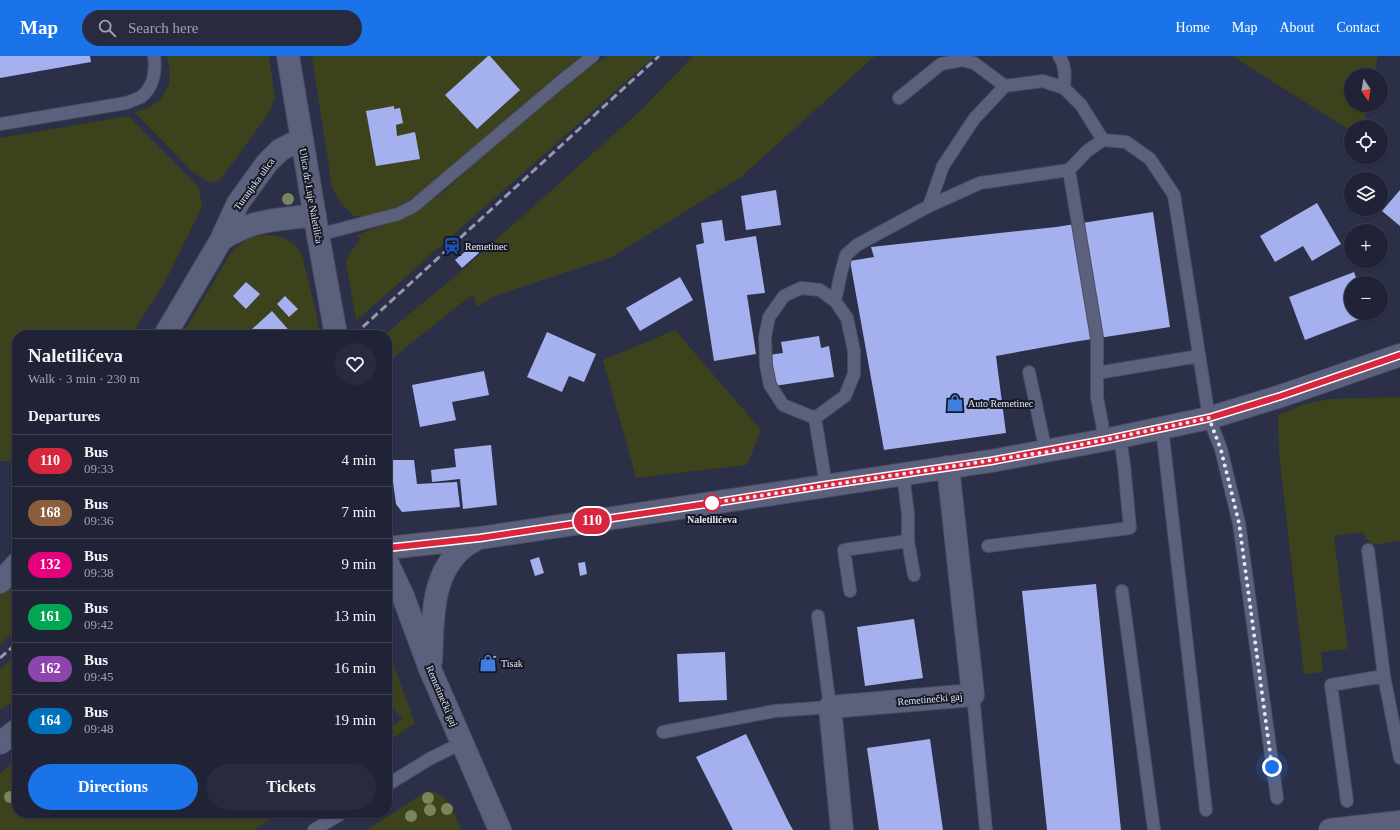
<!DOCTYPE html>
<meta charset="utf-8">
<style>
:root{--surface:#202335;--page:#282b3d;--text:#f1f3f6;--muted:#a2a4ad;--line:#3d4050;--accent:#1a73e8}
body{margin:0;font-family:Georgia,serif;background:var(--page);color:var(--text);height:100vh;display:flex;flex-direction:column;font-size:15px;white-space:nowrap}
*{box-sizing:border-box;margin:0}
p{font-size:13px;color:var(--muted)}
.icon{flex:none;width:22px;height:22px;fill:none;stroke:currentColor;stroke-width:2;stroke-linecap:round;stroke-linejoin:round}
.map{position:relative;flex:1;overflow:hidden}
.side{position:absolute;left:12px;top:274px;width:380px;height:488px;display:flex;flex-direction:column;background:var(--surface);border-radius:16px;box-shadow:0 1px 3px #0004,0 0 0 1px var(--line)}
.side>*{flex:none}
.badge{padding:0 8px;border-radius:13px;font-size:14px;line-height:26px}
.needle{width:26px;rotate:168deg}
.fabs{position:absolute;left:1344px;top:12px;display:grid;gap:8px}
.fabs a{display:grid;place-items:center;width:44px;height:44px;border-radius:50%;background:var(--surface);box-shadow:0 1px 3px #0004,0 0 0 1px var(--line);font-size:20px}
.you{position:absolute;width:20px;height:20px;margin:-10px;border:3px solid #fff;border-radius:50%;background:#1a73e8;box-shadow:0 0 0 6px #1a73e833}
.map>.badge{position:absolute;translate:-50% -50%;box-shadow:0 0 0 2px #fff}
h2{padding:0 16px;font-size:15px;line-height:36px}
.round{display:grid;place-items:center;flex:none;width:42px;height:42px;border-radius:21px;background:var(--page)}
.headline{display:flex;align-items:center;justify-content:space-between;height:68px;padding:0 16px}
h1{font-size:19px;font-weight:800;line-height:30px}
.cta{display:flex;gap:8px;margin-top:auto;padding:8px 16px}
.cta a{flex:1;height:46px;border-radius:24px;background:var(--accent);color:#fff;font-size:16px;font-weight:800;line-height:46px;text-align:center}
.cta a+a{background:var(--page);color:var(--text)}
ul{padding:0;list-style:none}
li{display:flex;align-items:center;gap:12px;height:52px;padding:0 16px;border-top:1px solid var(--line)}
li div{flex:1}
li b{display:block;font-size:15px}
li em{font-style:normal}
li .badge{min-width:44px;font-weight:700;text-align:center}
header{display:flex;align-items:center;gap:24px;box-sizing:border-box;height:56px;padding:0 20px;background:var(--accent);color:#fff}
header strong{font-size:19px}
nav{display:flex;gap:22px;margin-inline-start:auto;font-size:14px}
.search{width:280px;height:36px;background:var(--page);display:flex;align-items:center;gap:10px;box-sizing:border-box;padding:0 14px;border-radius:22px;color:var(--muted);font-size:15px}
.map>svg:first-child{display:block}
.green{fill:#3c421b}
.building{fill:#a5b0ee}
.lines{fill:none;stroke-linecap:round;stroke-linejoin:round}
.lane-casing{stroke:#4a4d62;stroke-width:14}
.street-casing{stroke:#4a4d62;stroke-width:24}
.secondary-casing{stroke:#4a4d62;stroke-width:24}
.lane{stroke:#5b607c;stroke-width:12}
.street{stroke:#5b607c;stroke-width:22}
.secondary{stroke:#5b607c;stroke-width:22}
.rail{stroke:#969aae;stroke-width:3;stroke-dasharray:8 4;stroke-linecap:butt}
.tree{fill:#7a845b}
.line-casing{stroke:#fff;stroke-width:9}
.line{stroke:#d7263d;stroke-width:6}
.walk{stroke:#e5e9f9;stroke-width:4;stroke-dasharray:0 7.2}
.stop-dot{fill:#fff;stroke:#d7263d;stroke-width:2}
.labels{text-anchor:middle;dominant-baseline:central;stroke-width:4;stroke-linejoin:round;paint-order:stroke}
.street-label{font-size:10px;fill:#e5e9f9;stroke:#161823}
.poi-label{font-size:10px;fill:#e5e9f9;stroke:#161823;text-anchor:start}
.stop-label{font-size:10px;font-weight:bold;fill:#e5e9f9;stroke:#161823}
</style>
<header>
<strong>Map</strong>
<div class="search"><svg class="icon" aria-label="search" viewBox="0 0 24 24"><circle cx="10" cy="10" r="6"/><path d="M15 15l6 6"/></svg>Search here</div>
<nav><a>Home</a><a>Map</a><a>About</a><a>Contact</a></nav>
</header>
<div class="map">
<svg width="1400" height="774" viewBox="0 0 1400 774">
<rect width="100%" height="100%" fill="#2b2f47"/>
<path class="green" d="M167 0H269L275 43 269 57 220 124 210 127 192 115 134 56 148 52 160 44 169 29 170 16Z
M312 0H582L562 15 442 120 397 153 371 160H354L340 146 332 132Z
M607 0H655L356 265 346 206 350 197 360 184 357 179 409 159 441 138 540 46Z
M693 0H875L741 121 612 201 492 241 477 251 473 238 390 304 387 300V279H384L459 217 640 55Z
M1232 0H1378L1374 19H1351V49H1368L1363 71H1351V75Z
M128 60 198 130 202 151 165 226 131 279H17V405H0V82Z
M269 179 282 181 294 188 302 198 316 256 320 279H182L230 198C243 183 250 180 269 179Z
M675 274 761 374 747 409 636 422 603 304Z
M1395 341 1400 342V485L1372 489 1362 476 1334 480 1348 593 1321 596 1323 616 1304 618 1279 397 1278 359 1305 348 1330 343Z
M17 523V572L0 589V539Z
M387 591 415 667 387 686V674L402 663 387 643Z
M17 598V642L0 654V613Z
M17 703V757H280L254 774H0V717Z
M431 735C449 739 455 758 461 774H367L425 736Z"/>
<path class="building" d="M0 0H90L91 6 0 22Z
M488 0H490L520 34 477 73 445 39Z
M394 50V53L400 52 403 67 396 69 397 80 415 76 420 103 376 110 366 55Z
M776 134 781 169 746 174 741 140Z
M1400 134V170L1382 155Z
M1317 147 1341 188 1312 205 1303 190 1275 206 1260 180Z
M1153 156 1170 271 1073 286 996 300 1006 377 884 394 850 205 874 201 871 191 1056 171Z
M722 164 725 185 756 180 765 237 747 239 756 298 714 305 696 189 704 187 701 167Z
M473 189 479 197 462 212 455 204Z
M1354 216 1358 227H1351V257H1370V259L1305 284 1289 241Z
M680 221 693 244 640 275 626 252Z
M246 226 260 238 246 253 233 240Z
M285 240 298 253 289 261 277 248Z
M272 255 293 279H255L251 274Z
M547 276 596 298 584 326 569 320 562 336 527 321Z
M819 280 821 292 829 290 834 321 774 330 769 299 783 297 781 286Z
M484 315 489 339 452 346 456 364 420 371 412 329Z
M387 375H390L393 394 387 395Z
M491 389 497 449 463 453 460 423 432 426 431 414 456 411 454 393Z
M390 404H414L417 428 457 426 460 451 402 456 396 448Z
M539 501 544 517 535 520 530 504Z
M585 506 587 518 580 520 578 507Z
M1096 528 1121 774H1047L1022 535Z
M914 563 923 622 865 630 857 571Z
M725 596 727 644 679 646 677 598Z
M496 600 497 612 481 614 479 602Z
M746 678 788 765 793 774H733L696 701Z
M930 683 943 774H879L867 692Z"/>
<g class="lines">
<g class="lane-casing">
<path id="lane" d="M1059 0C1066 10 1065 20 1064 32
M899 42 941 8 962 4 974 7 1005 30 1043 25 1064 32 1081 49 1103 84
M0 68 126 47C131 45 137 43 141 41 154 31 156 14 154 0
M929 150 943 110 974 63 1005 30
M318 179 398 158 414 150 564 23 593 0
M801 232 820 234 835 245 847 262 854 295V318L845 340 815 362 783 349 770 329 766 309 765 281 769 261 784 240Z
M835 245 841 217 846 199 857 189 929 150 980 127 1069 114
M1029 316 1046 396
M1097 317 1199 300
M815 362 826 429
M1162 372 1206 754
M1105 384 1097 341V282L1069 114 1087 95 1103 84 1126 86 1150 103 1174 139 1209 362 1221 393 1239 467 1277 742
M908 485 914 519
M988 490 1130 472 1124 409 1120 381
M1368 494 1384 620 1400 702
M850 535 844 494 908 485V458L903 418
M1122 535 1154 774
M973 639 986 774
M663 676 775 655 830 651 818 560
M387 729 431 702 462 687
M1347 745 1331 629 1384 620
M314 774 342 757"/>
</g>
<g class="street-casing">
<path id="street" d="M221 184C251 163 279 164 315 159
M165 279 221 184 238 147 267 107 280 94 292 88 302 86
M0 526 17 508
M842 774 830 651 973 639 948 411
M1330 774 1400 766"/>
</g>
<g class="secondary-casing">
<path id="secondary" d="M288 0 318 179 336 279
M387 492 480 482 991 405 1105 384 1209 362 1281 340 1400 299
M387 506 403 540 430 613 500 774
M431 605C433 565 430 517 465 490 469 487 474 485 479 482
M0 687 17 674"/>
</g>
<use href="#lane" class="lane"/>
<use href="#street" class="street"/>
<use href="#secondary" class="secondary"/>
<path class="rail" d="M354 279 659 0
M0 602 17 587"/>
</g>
<g class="tree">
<circle cx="288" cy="143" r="6"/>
<circle cx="10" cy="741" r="6"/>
<circle cx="428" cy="742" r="6"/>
<circle cx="447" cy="753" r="6"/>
<circle cx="430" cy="754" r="6"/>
<circle cx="411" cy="760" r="6"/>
</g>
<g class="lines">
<g class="line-casing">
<path id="line" d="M387 492 480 482 713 447 826 429 991 405 1105 384 1209 362 1281 340 1400 299"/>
</g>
<use href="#line" class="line"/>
<path class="walk" d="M712 447 1046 396 1209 362 1221 394 1239 467 1272 711"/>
</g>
<defs>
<g id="station-bare" transform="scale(1.38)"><path d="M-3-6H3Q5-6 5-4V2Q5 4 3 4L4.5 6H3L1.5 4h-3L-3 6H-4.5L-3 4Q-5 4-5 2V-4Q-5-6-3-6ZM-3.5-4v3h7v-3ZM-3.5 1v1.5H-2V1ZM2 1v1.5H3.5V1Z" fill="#1a4fb4" stroke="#161823" stroke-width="2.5" paint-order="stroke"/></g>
<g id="shop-bare" transform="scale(1.38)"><path d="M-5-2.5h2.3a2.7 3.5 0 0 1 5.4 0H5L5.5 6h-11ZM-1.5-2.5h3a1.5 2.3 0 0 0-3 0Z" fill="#3f7fe0" stroke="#161823" stroke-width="2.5" paint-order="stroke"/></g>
</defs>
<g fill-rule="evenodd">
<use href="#station-bare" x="452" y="190"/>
<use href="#shop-bare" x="955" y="347"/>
<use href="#shop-bare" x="488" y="607"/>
</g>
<circle class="stop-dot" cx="712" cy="447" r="8"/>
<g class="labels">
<g class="street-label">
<text transform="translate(254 128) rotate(-54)">Turanjska ulica</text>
<text transform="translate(311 140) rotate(80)">Ulica dr. Luje Naletilića</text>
<text transform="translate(442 640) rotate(67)">Remetinečki gaj</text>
<text transform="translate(930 643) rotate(-5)">Remetinečki gaj</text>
</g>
<g class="poi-label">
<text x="465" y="190">Remetinec</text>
<text x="968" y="347">Auto Remetinec</text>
<text x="501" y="607">Tisak</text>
</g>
<g class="stop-label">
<text x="712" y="463">Naletilićeva</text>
</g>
</g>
</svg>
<div class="fabs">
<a><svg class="needle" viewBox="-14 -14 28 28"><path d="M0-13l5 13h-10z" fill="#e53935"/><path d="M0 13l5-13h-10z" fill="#a2a4ad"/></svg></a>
<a><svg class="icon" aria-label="locate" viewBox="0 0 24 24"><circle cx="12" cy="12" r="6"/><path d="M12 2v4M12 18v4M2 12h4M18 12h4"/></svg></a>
<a><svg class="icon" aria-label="layers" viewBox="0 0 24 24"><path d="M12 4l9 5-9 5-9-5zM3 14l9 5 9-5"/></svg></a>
<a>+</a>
<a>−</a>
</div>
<div class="you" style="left:1272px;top:711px"></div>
<b class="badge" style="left:592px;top:465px;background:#d7263d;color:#fff">110</b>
<section class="side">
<div class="headline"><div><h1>Naletilićeva</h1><p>Walk · 3 min · 230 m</p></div><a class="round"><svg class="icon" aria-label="heart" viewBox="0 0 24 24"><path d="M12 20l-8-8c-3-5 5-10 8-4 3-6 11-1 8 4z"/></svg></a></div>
<h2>Departures</h2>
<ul>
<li><span class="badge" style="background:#d7263d;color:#fff">110</span><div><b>Bus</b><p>09:33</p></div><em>4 min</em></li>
<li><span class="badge" style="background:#8b5e3c;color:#fff">168</span><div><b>Bus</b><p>09:36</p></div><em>7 min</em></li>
<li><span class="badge" style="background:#e6007e;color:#fff">132</span><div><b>Bus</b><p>09:38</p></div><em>9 min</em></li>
<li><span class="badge" style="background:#00a651;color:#fff">161</span><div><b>Bus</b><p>09:42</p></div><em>13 min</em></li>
<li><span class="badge" style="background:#8e44ad;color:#fff">162</span><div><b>Bus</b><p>09:45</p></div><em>16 min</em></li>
<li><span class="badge" style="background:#0072bc;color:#fff">164</span><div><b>Bus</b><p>09:48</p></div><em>19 min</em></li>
</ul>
<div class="cta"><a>Directions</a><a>Tickets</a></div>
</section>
</div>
